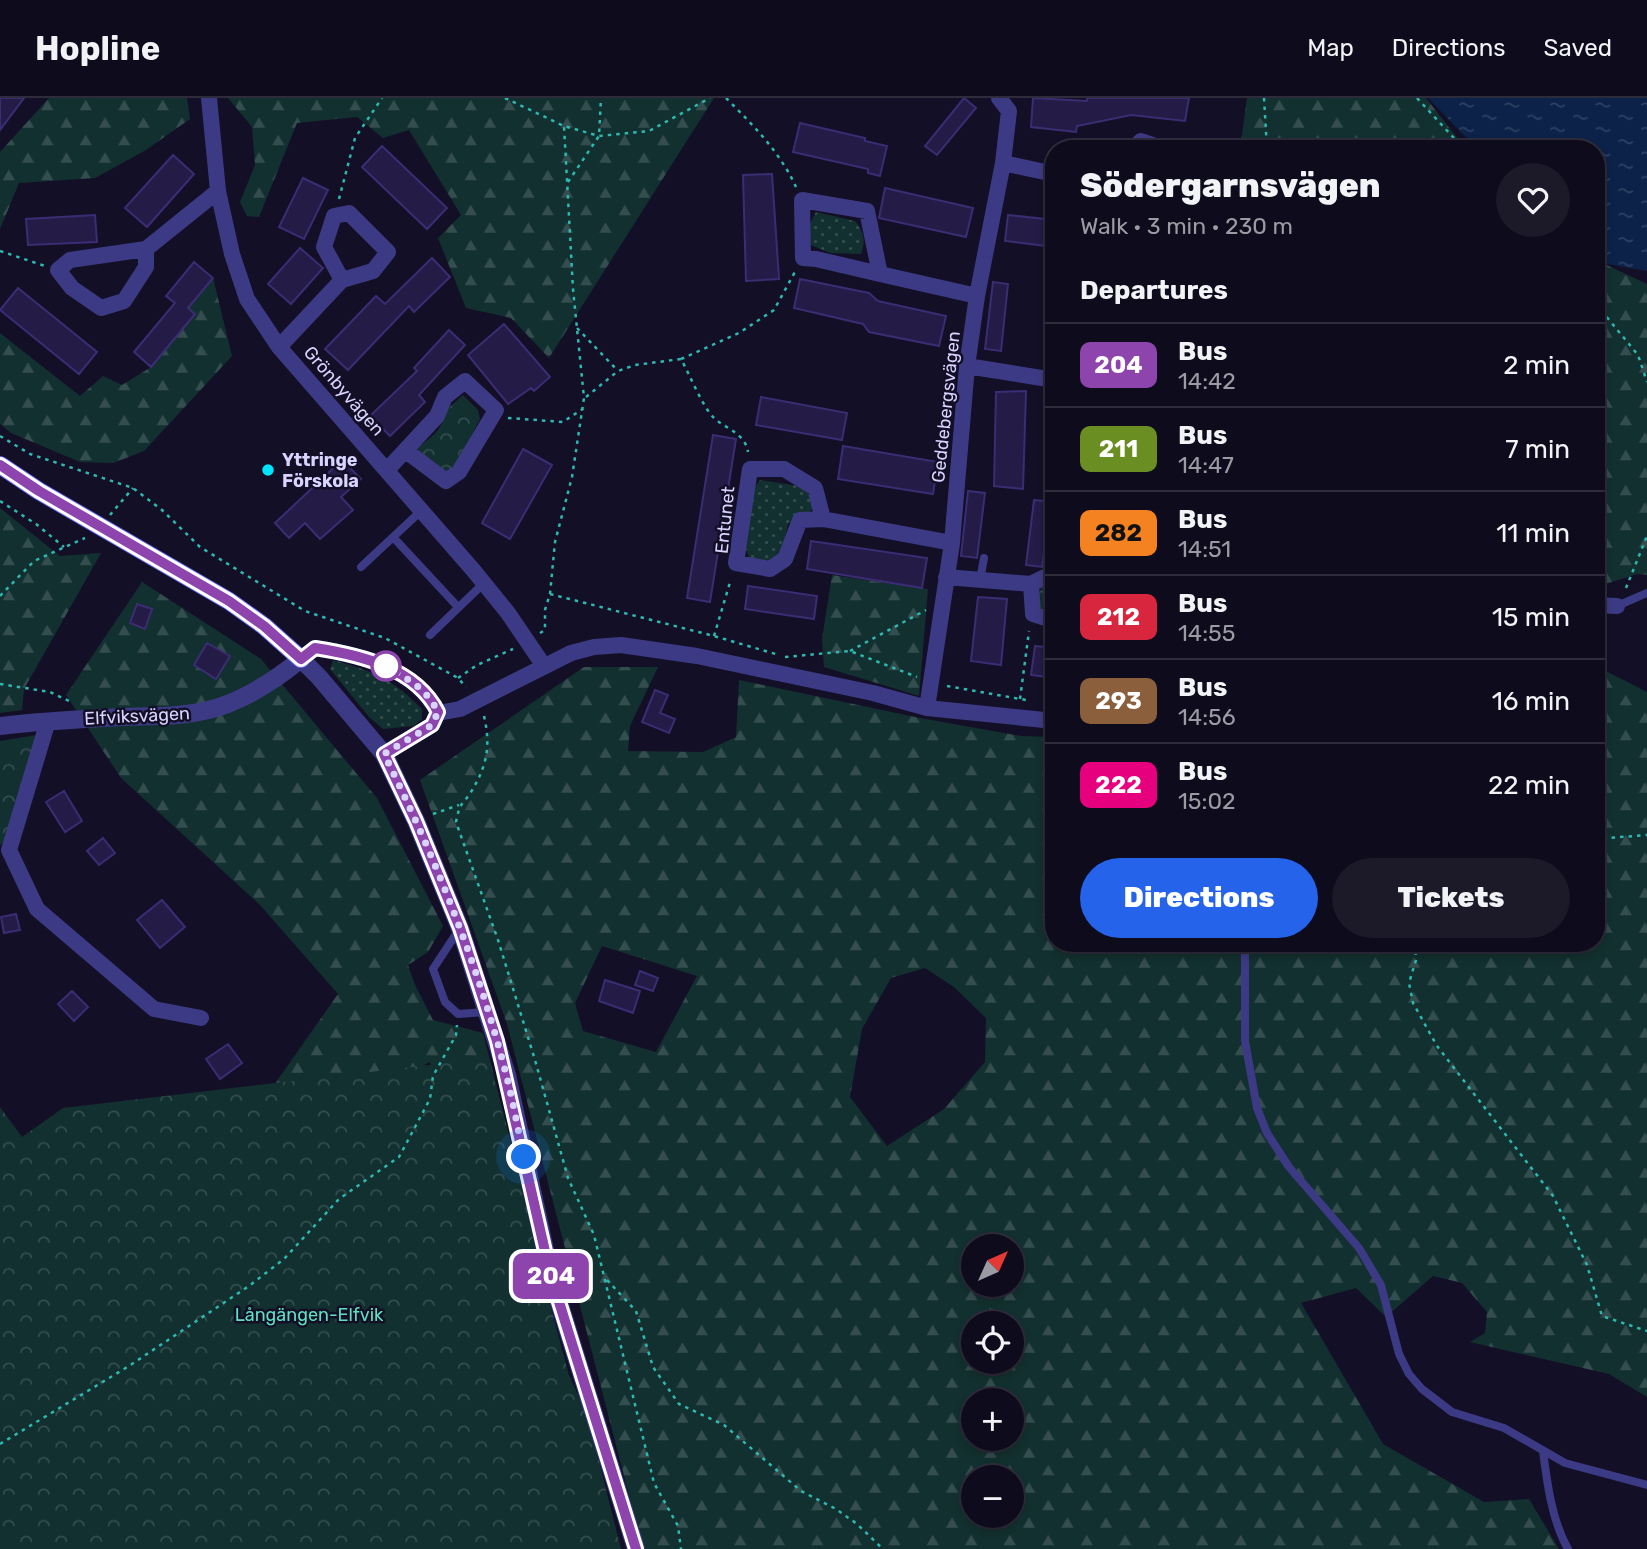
<!DOCTYPE html>
<meta charset="utf-8">
<style>
:root{--surface:#0e0b1c;--page:#1c1929;--text:#f1f3f6;--muted:#9b9ba3;--line:#2e2b3b;--accent:#2563eb}
body{margin:0;font-family:Rubik,sans-serif;background:var(--page);color:var(--text);height:100vh;display:flex;flex-direction:column;font-size:26px;white-space:nowrap}
*{box-sizing:border-box;margin:0}
p{font-size:23px;color:var(--muted)}
.icon{flex:none;width:38px;height:38px;fill:none;stroke:currentColor;stroke-width:2;stroke-linecap:round;stroke-linejoin:round}
.map{position:relative;flex:1;overflow:hidden}
.sheet{position:absolute;left:1045px;top:42px;width:560px;height:812px;display:flex;flex-direction:column;background:var(--surface);border-radius:28px;box-shadow:0 4px 10px #0003,0 0 0 2px var(--line)}
.sheet>*{flex:none}
.badge{padding:0 14px;border-radius:10px;font-size:24px;line-height:46px}
.needle{width:46px;rotate:45deg}
.tools{position:absolute;left:961px;top:1136px;display:grid;gap:14px}
.tools a{display:grid;place-items:center;width:63px;height:63px;border-radius:50%;background:var(--surface);box-shadow:0 4px 10px #0003,0 0 0 2px var(--line);font-size:35px}
.you{position:absolute;width:35px;height:35px;margin:-18px;border:5px solid #fff;border-radius:50%;background:#1a73e8;box-shadow:0 0 0 10px #1a73e833}
.map>.badge{position:absolute;translate:-50% -50%;box-shadow:0 0 0 4px #fff}
h2{padding:0 35px;font-size:26px;line-height:63px}
.round{display:grid;place-items:center;flex:none;width:74px;height:74px;border-radius:37px;background:var(--page)}
.headline{display:flex;align-items:center;justify-content:space-between;height:119px;padding:0 35px}
h1{font-size:33px;font-weight:800;line-height:52px}
.action{display:flex;gap:14px;margin-top:auto;padding:14px 35px}
.action a{flex:1;height:80px;border-radius:42px;background:var(--accent);color:#fff;font-size:28px;font-weight:800;line-height:80px;text-align:center}
.action a+a{background:var(--page);color:var(--text)}
ul{padding:0;list-style:none}
li{display:flex;align-items:center;gap:21px;height:84px;padding:0 35px;border-top:2px solid var(--line)}
li div{flex:1}
li b{display:block;font-size:26px}
li em{font-style:normal}
li .badge{min-width:77px;font-weight:700;text-align:center}
header{display:flex;align-items:center;gap:42px;box-sizing:border-box;height:98px;padding:0 35px;background:var(--surface);border-bottom:2px solid var(--line)}
header strong{font-size:33px}
nav{display:flex;gap:38px;margin-inline-start:auto;font-size:24px}
.map>svg:first-child{display:block}
.grass{fill:url(#grass-dots)}
.forest{fill:url(#forest-firs);fill-rule:evenodd}
.park{fill:url(#park-crowns)}
.water{fill:url(#water-ripples)}
.building{fill:#241b47;stroke:#3b2d73;stroke-width:2}
.lines{fill:none;stroke-linecap:round;stroke-linejoin:round}
.path{stroke:#2fb8b0;stroke-width:2.5;stroke-dasharray:3.5 5;stroke-linecap:butt}
.service{stroke:#3d3a85;stroke-width:8}
.minor{stroke:#3d3a85;stroke-width:16}
.tertiary{stroke:#3d3a85;stroke-width:18}
.secondary{stroke:#6f6bff;stroke-width:18}
.line-casing{stroke:#fff;stroke-width:16}
.line{stroke:#8e44ad;stroke-width:10}
.walk{stroke:#d9d4ff;stroke-width:7;stroke-dasharray:0 12.6}
.poi-dot{fill:#00e5ff;stroke:#130f26;stroke-width:2.5}
.stop-dot{fill:#fff;stroke:#8e44ad;stroke-width:3.5}
.labels{text-anchor:middle;dominant-baseline:central;stroke-width:5;stroke-linejoin:round;paint-order:stroke}
.street-label{font-size:18px;fill:#d9d4ff;stroke:#130f26}
.poi-label{font-size:18px;font-weight:bold;fill:#d9d4ff;stroke:#130f26;text-anchor:start}
.park-label{font-size:18px;fill:#5fe0c0;stroke:#130f26}
</style>
<header>
<strong>Hopline</strong>
<nav><a>Map</a><a>Directions</a><a>Saved</a></nav>
</header>
<div class="map">
<svg width="1647" height="1451" viewBox="0 0 1647 1451">
<defs>
<pattern id="grass-dots" width="8" height="8" patternUnits="userSpaceOnUse" patternTransform="scale(1.75)"><rect width="8" height="8" fill="#12302f"/><path d="M2 2h.1M6 6h.1" fill="none" stroke="#344d4e" stroke-width="1.8" stroke-linecap="round"/></pattern>
<pattern id="forest-firs" width="22" height="20" patternUnits="userSpaceOnUse" patternTransform="scale(1.75)"><rect width="22" height="20" fill="#12302f"/><path d="M5 1l3.5 6h-7zM16 11l3.5 6h-7z" fill="#344d4e"/></pattern>
<pattern id="park-crowns" width="20" height="18" patternUnits="userSpaceOnUse" patternTransform="scale(1.75)"><rect width="20" height="18" fill="#12302f"/><path d="M2 6a3 3 0 1 1 6 0M12 15a3 3 0 1 1 6 0" fill="none" stroke="#344d4e"/></pattern>
<pattern id="water-ripples" width="26" height="14" patternUnits="userSpaceOnUse" patternTransform="scale(1.75)"><rect width="26" height="14" fill="#0c2248"/><path d="M2 4q2-2 4 0t4 0M15 11q2-2 4 0t4 0" fill="none" stroke="#2f4163"/></pattern>
</defs>
<rect width="100%" height="100%" fill="#130f26"/>
<path class="grass" d="M816 114 855 123C864 134 866 142 861 156L830 155 811 147 809 127Z
M760 382 805 389 815 410 788 426 782 453 776 461 761 463 749 459 746 451 753 391Z
M333 562C373 573 393 581 422 611V621L413 628 383 631 369 619 330 571Z"/>
<path class="forest" d="M49 0H187L190 21 146 52 95 80 19 85 0 131V54Z
M228 0H714L549 260 511 220 466 210 438 140 461 117 409 32 383 40 357 19 297 25 259 119 247 118 240 104 255 67 252 29Z
M1247 0H1426L1466 51H1240Z
M1596 162 1647 186V477L1637 476 1596 489Z
M213 180 232 258 144 353 113 365 80 364 11 335 0 326V235L80 298 103 278 122 287 151 269 195 217 188 210Z
M0 410 60 458 101 455 24 591 22 612 0 615Z
M832 477 928 491 919 598 824 569 822 541Z
M142 484 261 561 377 700 443 828 428 854 408 867 415 887 433 922 483 935 546 1183 474 1023 429 964 394 989 255 1014 338 896 260 807 121 680 66 597Z
M1596 568 1647 594V1299L1609 1276 1470 1244 1485 1235 1487 1214 1462 1185 1433 1178 1386 1219 1356 1190 1301 1205 1383 1346 1484 1404 1529 1401 1559 1451H645L637 1428 507 926 420 682 584 569H658L630 628 628 653 703 654 736 639 739 582 920 620 1021 638 1053 639 1054 845H1596ZM602 848 697 878 656 954 583 933 575 905ZM925 870 954 889 986 920 985 964 944 1011 887 1048 850 999 862 931 891 880ZM973 1148H1012V1186H973ZM973 1225H1012V1264H973ZM973 1302H1012V1340H973ZM973 1379H1012V1418H973Z"/>
<path class="park" d="M463 297 478 312 480 321 454 372 446 376 416 351C429 340 444 333 443 315Z
M1051 486 1053 487V518L1040 511 1037 500 1042 489Z
M49 635 14 738 0 747V643Z
M489 960 534 1146 569 1277 588 1319 621 1451H0V1009L22 1039 63 1010Z"/>
<path class="water" d="M1428 0H1647V173L1596 164V51H1477Z"/>
<path class="building" d="M0 0H24L0 32Z
M964 0 976 10 937 57 925 48Z
M1033 0 1087 3V0H1189L1185 23 1131 17 1077 28 1076 34 1031 29Z
M800 25 865 40V43L887 48 880 78 868 75V71L793 54Z
M382 48 447 110 427 131 362 69Z
M173 57 194 76 147 129 125 110Z
M772 76 779 181 746 183 743 77Z
M303 80 328 92 304 141 279 129Z
M885 90 973 110 966 139 879 120Z
M95 117 97 144 28 147 26 121Z
M1008 117 1054 122V149L1005 143Z
M300 150 323 170 291 206 268 186Z
M432 160 450 179 414 214 409 208 348 272 325 251 376 198 385 206Z
M194 164 213 180 188 210 195 216 151 269 134 254 175 205 166 198Z
M800 181 869 195 878 203 946 218 939 248 869 234 863 226 794 210Z
M993 184 1008 186 1001 253 985 251Z
M18 190 97 254 79 276 0 212Z
M504 226 550 279 534 293 531 290 508 306 468 257Z
M449 232 465 247 419 297 425 304 390 338 370 318 417 273 414 270Z
M1026 293 1023 391 994 388 996 294Z
M761 299 847 315 842 342 756 327Z
M713 337 736 341 710 504 687 500Z
M843 348 938 364 933 396 838 381Z
M523 351 552 367 510 441 482 425Z
M342 362 361 381 341 399 353 412 320 441 305 425 289 440 275 425Z
M968 393 985 395 977 460 961 458Z
M1034 402 1054 404V456L1044 455 1042 469 1026 467Z
M811 443 927 460 922 490 807 471Z
M748 488 817 498 814 521 745 511Z
M978 499 1007 501 1001 567 971 563Z
M137 506 152 511 145 531 130 525Z
M207 545 230 558 216 581 194 567Z
M1035 548 1054 550V580L1031 577Z
M655 592 668 597 660 615 675 621 669 635 642 624Z
M64 693 82 723 65 734 46 704Z
M103 740 115 755 99 767 87 753Z
M162 802 185 829 160 850 137 822Z
M16 816 20 832 4 835 1 819Z
M640 873 658 880 653 893 635 887Z
M605 882 640 893 633 915 599 903Z
M72 893 88 909 74 923 58 906Z
M228 946 242 965 220 981 206 961Z"/>
<g class="lines">
<path class="path" d="M505 0 564 28 599 38 649 33 710 0
M726 0C753 27 780 54 796 89
M1264 0 1267 51
M1417 0 1464 51
M568 84 599 38 601 0
M339 101 355 40 382 0
M0 153 45 168
M1596 206 1638 257 1647 284
M577 230 618 273
M681 261 739 235 774 212 796 172
M586 299 618 273 635 267 681 261C689 275 703 310 714 320 726 331 745 335 748 354
M508 320 563 324 584 310
M0 338 30 356 133 390 162 412 200 449 305 513 385 540 458 580 466 589
M0 403 36 426 64 449
M110 417 133 390
M1626 490 1647 438
M550 496 714 538 779 557
M0 498 34 463 85 440
M540 535 545 532V512L550 496 555 444 572 379 584 300 573 191 564 28
M714 538 731 481
M850 553 926 512
M785 559 850 553 917 579
M458 580 477 567 513 551
M0 586 50 594 71 604
M947 588 1026 602
M1020 601 1029 533
M484 618C491 648 487 668 471 694 461 709 460 704 456 724L498 842 535 962 568 1080 594 1137 654 1385 678 1428 681 1451
M433 716 459 707
M1596 734 1608 740 1647 737
M1596 746 1608 740
M1415 845 1416 862 1409 885 1413 905 1437 948 1553 1098 1587 1167 1602 1218 1647 1233
M607 1182 636 1213 653 1269 679 1306 724 1327 801 1393 836 1411 857 1426 883 1451
M0 1346 129 1268 249 1188 284 1161 339 1101 399 1059 430 1001 433 978 456 937 457 927"/>
<path class="service" d="M393 439 458 509
M361 469 422 412
M980 482 984 460
M1617 508 1647 495
M430 537 484 485
M458 833 433 871 445 904 458 916 486 914
M1245 845V943L1257 1010 1267 1035 1289 1069 1359 1150 1381 1187 1399 1256 1409 1276 1422 1291 1452 1314 1504 1330 1565 1365 1647 1387
M1543 1353C1547 1385 1552 1423 1568 1451"/>
<path class="minor" d="M209 0 218 93 232 156 247 201 279 249 474 473 508 515 544 568
M1133 51 1141 43 1165 51
M1003 65 1054 76
M146 151V169L124 203 101 210 72 190 58 172 70 162 146 151 218 93
M880 176 816 161 803 160 802 102 867 113 880 176 977 198
M279 249 342 182 324 149 334 118 349 115 388 154 373 173 342 182
M967 268 1054 282
M1054 322V328
M387 372 437 318 445 299 465 283 496 312 459 374 446 383 406 353
M823 421 800 422 785 461 770 471 736 465 750 371H784L815 390 823 421 952 445
M946 479 1031 486 1045 479 1054 480
M1031 486 1033 516 1054 523
M1596 507 1617 508
M301 561 315 550C360 557 416 570 438 615
M927 610 952 445 967 268 977 198 1003 65 1009 13 999 0
M438 615 460 611 571 555 594 549 621 547 697 558 873 595 927 610 1054 623
M48 623 9 752 37 811 154 911 201 920
M384 656 432 627 438 615"/>
<path class="tertiary" d="M0 628C41 623 82 621 123 619 151 618 181 619 208 612 242 604 274 583 301 561L319 579 384 656 416 723 460 830 507 977 550 1175 636 1451"/>
<path class="secondary" d="M0 367 39 393 229 503 264 528 301 561"/>
</g>
<g class="lines">
<g class="line-casing">
<path id="line" d="M0 367 39 393 229 503 264 528 301 561 315 550C360 557 416 570 438 614L432 627 384 656 416 723 460 830 497 943 550 1175 636 1451"/>
</g>
<use href="#line" class="line"/>
<path class="walk" d="M386 568C409 582 425 589 438 614L432 627 384 656C433 754 479 869 506 976 513 1003 518 1032 524 1059"/>
</g>
<circle class="poi-dot" cx="268" cy="372" r="7"/>
<circle class="stop-dot" cx="386" cy="568" r="14"/>
<g class="labels">
<g class="street-label">
<text transform="translate(344 293) rotate(49)">Grönbyvägen</text>
<text transform="translate(946 309) rotate(-84)">Geddebergsvägen</text>
<text transform="translate(725 422) rotate(-84)">Entunet</text>
<text transform="translate(137 618) rotate(-3)">Elfviksvägen</text>
</g>
<g class="poi-label">
<text x="282" y="362">Yttringe<tspan x="282" dy="21">Förskola</tspan></text>
</g>
<g class="park-label">
<text x="309" y="1217">Långängen-Elfvik</text>
</g>
</g>
</svg>
<div class="tools">
<a><svg class="needle" viewBox="-14 -14 28 28"><path d="M0-13l5 13h-10z" fill="#e53935"/><path d="M0 13l5-13h-10z" fill="#9b9ba3"/></svg></a>
<a><svg class="icon" aria-label="locate" viewBox="0 0 24 24"><circle cx="12" cy="12" r="6"/><path d="M12 2v4M12 18v4M2 12h4M18 12h4"/></svg></a>
<a>+</a>
<a>−</a>
</div>
<div class="you" style="left:524px;top:1059px"></div>
<b class="badge" style="left:551px;top:1178px;background:#8e44ad;color:#fff">204</b>
<section class="sheet">
<div class="headline"><div><h1>Södergarnsvägen</h1><p>Walk · 3 min · 230 m</p></div><a class="round"><svg class="icon" aria-label="heart" viewBox="0 0 24 24"><path d="M12 20l-8-8c-3-5 5-10 8-4 3-6 11-1 8 4z"/></svg></a></div>
<h2>Departures</h2>
<ul>
<li><span class="badge" style="background:#8e44ad;color:#fff">204</span><div><b>Bus</b><p>14:42</p></div><em>2 min</em></li>
<li><span class="badge" style="background:#6b8e23;color:#fff">211</span><div><b>Bus</b><p>14:47</p></div><em>7 min</em></li>
<li><span class="badge" style="background:#f58220;color:#111">282</span><div><b>Bus</b><p>14:51</p></div><em>11 min</em></li>
<li><span class="badge" style="background:#d7263d;color:#fff">212</span><div><b>Bus</b><p>14:55</p></div><em>15 min</em></li>
<li><span class="badge" style="background:#8b5e3c;color:#fff">293</span><div><b>Bus</b><p>14:56</p></div><em>16 min</em></li>
<li><span class="badge" style="background:#e6007e;color:#fff">222</span><div><b>Bus</b><p>15:02</p></div><em>22 min</em></li>
</ul>
<div class="action"><a>Directions</a><a>Tickets</a></div>
</section>
</div>
